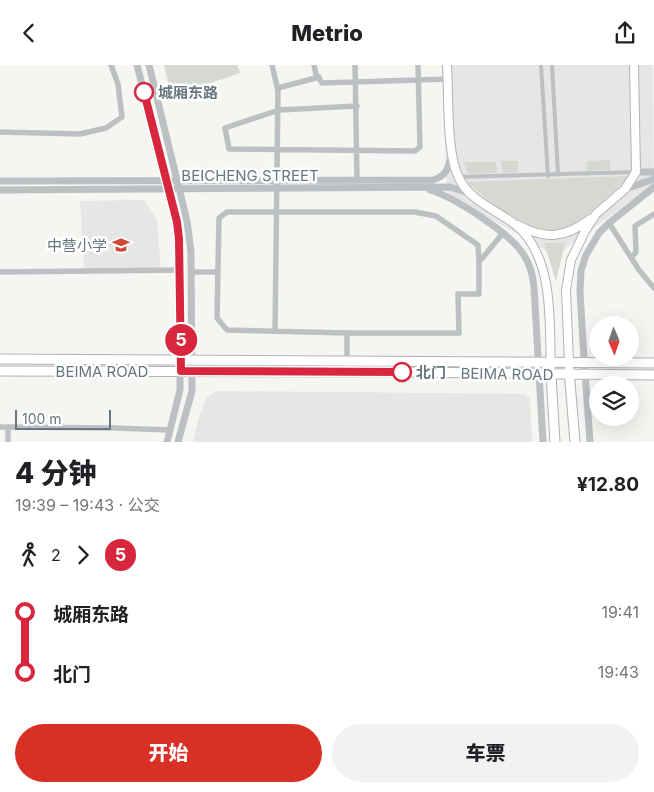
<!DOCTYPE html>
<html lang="zh">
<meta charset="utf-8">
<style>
:root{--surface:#fff;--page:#f2f2f2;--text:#202124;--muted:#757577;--accent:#d93025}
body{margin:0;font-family:Inter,"Noto Sans SC",sans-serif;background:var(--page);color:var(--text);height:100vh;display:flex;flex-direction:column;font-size:19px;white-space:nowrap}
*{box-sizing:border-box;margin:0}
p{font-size:16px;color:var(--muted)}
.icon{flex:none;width:28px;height:28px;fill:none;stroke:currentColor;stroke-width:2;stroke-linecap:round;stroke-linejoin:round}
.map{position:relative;height:377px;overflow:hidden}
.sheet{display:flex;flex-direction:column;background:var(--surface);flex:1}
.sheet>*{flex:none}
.badge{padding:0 10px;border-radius:16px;font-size:18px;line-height:32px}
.needle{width:32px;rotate:178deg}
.controls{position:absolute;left:589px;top:251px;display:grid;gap:10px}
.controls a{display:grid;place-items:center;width:50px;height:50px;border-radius:50%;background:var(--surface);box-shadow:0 5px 20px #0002;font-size:25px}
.scale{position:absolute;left:15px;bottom:12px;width:96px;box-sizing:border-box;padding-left:5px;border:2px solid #67777f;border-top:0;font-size:14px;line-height:18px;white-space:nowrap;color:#67777f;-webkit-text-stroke:4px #fff;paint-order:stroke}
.map>.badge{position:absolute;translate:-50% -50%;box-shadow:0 0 0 2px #fff}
.legs{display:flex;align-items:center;gap:8px;height:55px;padding:0 15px;font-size:16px}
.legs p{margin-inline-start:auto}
.summary{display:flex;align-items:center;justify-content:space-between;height:85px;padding:0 15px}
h1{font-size:28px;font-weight:800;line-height:38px}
.cta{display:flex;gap:10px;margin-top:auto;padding:10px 15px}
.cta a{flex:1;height:58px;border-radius:30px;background:var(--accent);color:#fff;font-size:20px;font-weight:800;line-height:58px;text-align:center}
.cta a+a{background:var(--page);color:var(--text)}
ul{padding:0 15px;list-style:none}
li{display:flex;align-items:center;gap:18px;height:60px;font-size:19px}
li i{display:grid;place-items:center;width:8px;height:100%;margin:0 6px;background:currentColor}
li i::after{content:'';width:12px;height:12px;margin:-6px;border:4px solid;border-radius:50%;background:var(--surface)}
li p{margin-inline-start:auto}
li:first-child i{background:linear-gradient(#0000 50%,currentColor 0)}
li:last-child i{background:linear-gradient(currentColor 50%,#0000 0)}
header{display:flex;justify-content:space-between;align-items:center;height:65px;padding:0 15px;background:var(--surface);font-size:22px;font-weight:800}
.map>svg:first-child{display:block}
.built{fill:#e5e6e5}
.green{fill:#d5d9d1}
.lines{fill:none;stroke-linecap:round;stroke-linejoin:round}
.secondary-casing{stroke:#afb4b7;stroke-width:10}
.primary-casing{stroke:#aeb3b5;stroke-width:11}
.pedestrian{stroke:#bcc0c3;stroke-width:4}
.minor{stroke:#bcc0c3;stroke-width:5.5}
.tertiary{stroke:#bcc0c3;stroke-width:7}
.secondary{stroke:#fff;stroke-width:8}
.primary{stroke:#fff;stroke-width:9}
.line-1-casing{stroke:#fff;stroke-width:11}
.line-1{stroke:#d7263d;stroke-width:8}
.stop-1-dot{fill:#fff;stroke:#d7263d;stroke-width:2.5}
.labels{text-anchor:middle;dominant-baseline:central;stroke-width:5;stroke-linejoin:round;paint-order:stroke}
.stop-label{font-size:15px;font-weight:bold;fill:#67777f;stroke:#fff;text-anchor:start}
.street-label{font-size:15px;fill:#67777f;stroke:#fff}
.poi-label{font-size:15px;fill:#67777f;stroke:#fff;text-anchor:end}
</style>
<header><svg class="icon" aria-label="back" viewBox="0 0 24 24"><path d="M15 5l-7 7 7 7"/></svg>Metrio<svg class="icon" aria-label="share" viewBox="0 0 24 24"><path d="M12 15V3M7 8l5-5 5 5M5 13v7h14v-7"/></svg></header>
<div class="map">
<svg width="654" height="377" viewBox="0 0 654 377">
<rect width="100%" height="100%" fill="#f5f5f2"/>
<path class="built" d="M442 0H653L654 119 555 191 447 128Z
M144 135 157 155 161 206H84L80 136Z
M217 326 525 329 530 334 532 377H193L199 352 207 332Z"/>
<path class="green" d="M164 0H237L240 8 172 31Z
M610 95V105L587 106V96Z
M501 96H518V107L503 108Z
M463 97H496L497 108 468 109Z
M630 111C612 128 595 145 574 158 571 160 568 163 564 164 533 176 489 136 467 117Z
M544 178H565L556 216Z"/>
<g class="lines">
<g class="secondary-casing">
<path id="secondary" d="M447 0C449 30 446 88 459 113 470 137 498 145 517 161 556 195 549 263 551 310
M518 160C545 175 566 173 590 154
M569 298 566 225 571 195 585 166 596 149 625 124 636 107 634 0"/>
</g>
<g class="primary-casing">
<path id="primary" d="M0 294 654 298
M569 305 575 377
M0 306 403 307 654 310
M551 310 555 377"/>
</g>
<path class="pedestrian" d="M541 0 548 111
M552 0 558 110
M458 112 636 107"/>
<path class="minor" d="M272 0 278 26
M314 0 316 9 322 18 448 14
M355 0 357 115
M357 41 279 45 225 63 229 84 415 86 420 82 418 0
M0 67 80 69 106 63 122 52 118 19 111 0
M609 158 639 205 654 223
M631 193 636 187 635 161 654 149
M479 197 478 180 436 151 415 147H227L219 153 217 253 227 265 347 268H459L458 229H479V197L503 168
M0 207 181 205
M191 207H218
M275 266 278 23 319 12
M347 296V268
M0 362 115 363 170 365
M8 362V377"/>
<path class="tertiary" d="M137 0 177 157 180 188V325L167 377
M149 0 187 156 191 187 192 326 178 377
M636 107H654
M0 116 433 115C447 111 449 102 451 89
M625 124 654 114
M0 125 450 122 469 128
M430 125C454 132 510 168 523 189 530 199 533 210 534 222L543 377
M590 377 583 278 580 226 581 206 586 190 599 168 609 158 654 122"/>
<use href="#secondary" class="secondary"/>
<use href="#primary" class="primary"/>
</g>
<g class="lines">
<g class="line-1-casing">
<path id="line-1" d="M144 27 177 157 179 174 181 306 402 307"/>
</g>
<use href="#line-1" class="line-1"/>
</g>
<defs>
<g id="school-bare" transform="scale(1.35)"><path d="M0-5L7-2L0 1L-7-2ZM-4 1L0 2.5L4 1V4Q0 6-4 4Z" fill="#ce4a38" stroke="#fff" stroke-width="2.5" paint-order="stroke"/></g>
</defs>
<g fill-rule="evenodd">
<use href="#school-bare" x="121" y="180"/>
</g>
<g class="stop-1-dot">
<circle cx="144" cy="27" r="9"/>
<circle cx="402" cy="307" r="9"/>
</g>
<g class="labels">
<g class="stop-label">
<text x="158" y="27">城厢东路</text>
<text x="416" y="307">北门</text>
</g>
<g class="street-label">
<text x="250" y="110">BEICHENG STREET</text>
<text x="102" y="306">BEIMA ROAD</text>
<text transform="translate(507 309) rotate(1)">BEIMA ROAD</text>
</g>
<g class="poi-label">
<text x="107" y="180">中营小学</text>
</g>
</g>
</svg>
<div class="controls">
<a><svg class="needle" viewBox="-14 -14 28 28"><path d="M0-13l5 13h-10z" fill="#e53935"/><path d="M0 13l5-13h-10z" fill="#757577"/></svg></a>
<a><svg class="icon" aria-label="layers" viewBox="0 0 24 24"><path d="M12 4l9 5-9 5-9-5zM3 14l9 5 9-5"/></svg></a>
</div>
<div class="scale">100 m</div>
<b class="badge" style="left:181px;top:275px;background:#d7263d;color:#fff">5</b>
</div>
<section class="sheet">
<div class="summary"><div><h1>4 分钟</h1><p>19:39 – 19:43 · 公交</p></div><b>¥12.80</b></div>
<div class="legs"><svg class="icon" aria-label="walk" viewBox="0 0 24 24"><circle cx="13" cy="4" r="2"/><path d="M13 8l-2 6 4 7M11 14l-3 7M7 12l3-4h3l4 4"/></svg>2<svg class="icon" aria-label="forward" viewBox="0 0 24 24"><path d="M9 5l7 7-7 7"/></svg><b class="badge" style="background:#d7263d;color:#fff">5</b></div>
<ul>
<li><i style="color:#d7263d"></i><b>城厢东路</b><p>19:41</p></li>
<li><i style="color:#d7263d"></i><b>北门</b><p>19:43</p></li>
</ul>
<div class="cta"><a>开始</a><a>车票</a></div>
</section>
